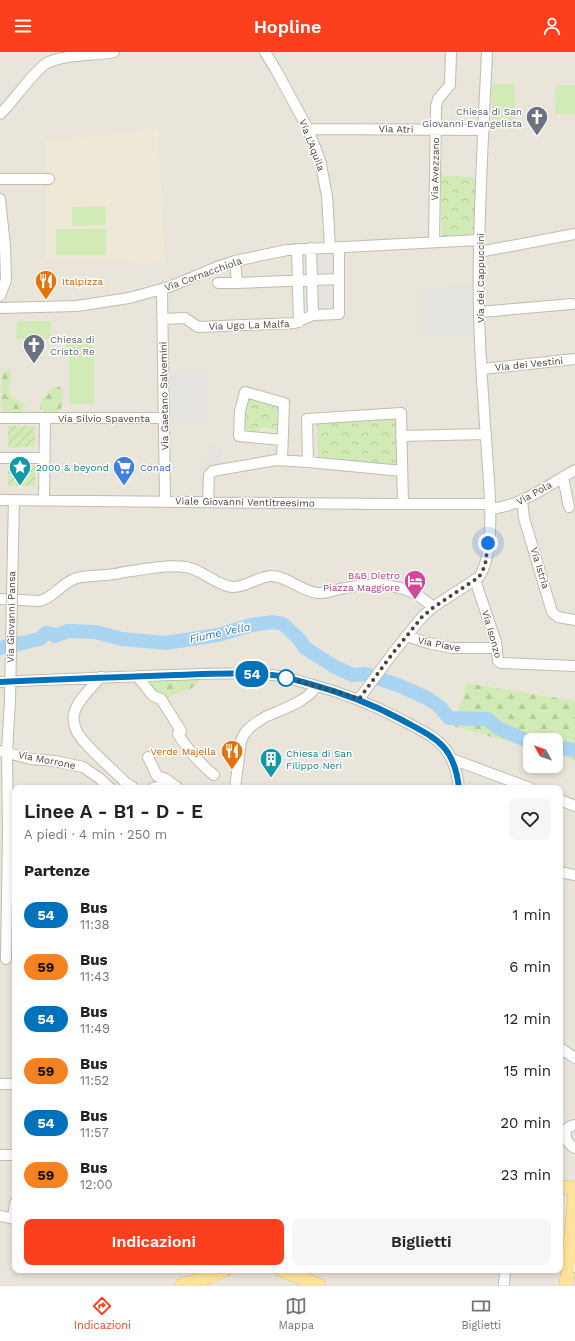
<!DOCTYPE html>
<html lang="it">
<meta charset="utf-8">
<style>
:root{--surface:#fff;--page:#f6f6f6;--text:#222;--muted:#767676;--line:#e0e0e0;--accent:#fc3f1d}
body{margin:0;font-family:"Work Sans",sans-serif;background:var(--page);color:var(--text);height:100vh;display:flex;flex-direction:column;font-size:15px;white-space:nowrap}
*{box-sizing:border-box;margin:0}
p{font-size:13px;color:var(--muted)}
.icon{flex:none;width:22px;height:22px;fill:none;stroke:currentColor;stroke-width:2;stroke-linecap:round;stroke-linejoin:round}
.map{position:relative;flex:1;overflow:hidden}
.drawer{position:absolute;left:12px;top:733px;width:551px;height:488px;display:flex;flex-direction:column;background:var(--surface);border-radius:8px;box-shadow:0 2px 6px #0003}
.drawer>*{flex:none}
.badge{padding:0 8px;border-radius:13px;font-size:14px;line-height:26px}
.needle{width:26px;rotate:310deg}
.buttons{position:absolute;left:523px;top:681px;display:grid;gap:8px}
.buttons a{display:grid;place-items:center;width:40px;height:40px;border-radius:8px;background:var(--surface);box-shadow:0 2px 6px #0003;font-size:20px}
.you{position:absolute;width:20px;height:20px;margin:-10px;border:3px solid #fff;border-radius:50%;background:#1a73e8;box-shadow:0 0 0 6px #1a73e833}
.map>.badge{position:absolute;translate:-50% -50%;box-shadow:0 0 0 2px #fff}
h2{padding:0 12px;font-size:15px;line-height:36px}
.round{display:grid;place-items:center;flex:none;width:42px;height:42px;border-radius:8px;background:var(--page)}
.head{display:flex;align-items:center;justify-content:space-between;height:68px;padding:0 12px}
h1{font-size:19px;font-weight:600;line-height:30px}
.button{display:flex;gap:8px;margin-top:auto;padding:8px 12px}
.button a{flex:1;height:46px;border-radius:8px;background:var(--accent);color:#fff;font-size:16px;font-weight:600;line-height:46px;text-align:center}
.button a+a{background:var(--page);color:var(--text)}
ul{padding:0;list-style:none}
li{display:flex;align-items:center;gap:12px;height:52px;padding:0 12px}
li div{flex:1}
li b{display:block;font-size:15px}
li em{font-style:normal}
li .badge{min-width:44px;font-weight:700;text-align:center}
header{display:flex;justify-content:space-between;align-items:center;height:52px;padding:0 12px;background:var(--accent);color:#fff;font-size:18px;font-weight:600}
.menu{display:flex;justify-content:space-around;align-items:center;height:56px;border-top:1px solid var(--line);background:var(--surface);font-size:11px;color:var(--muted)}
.menu a{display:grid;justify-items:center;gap:2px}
.menu .selected{color:var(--accent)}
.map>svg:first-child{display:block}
.residential{fill:#eae5da;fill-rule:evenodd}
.education{fill:#efe8d6}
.forest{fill:url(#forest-firs)}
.park{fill:url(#park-crowns)}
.garden{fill:url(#garden-furrows)}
.pitch{fill:#d2eab5}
.parking{fill:#e5e3e0}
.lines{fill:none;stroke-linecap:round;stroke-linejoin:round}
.river{stroke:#a9d4f2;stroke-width:14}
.minor-tunnel{stroke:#d4d0c8;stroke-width:10;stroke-dasharray:10 5;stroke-linecap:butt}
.minor-casing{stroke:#c2bbae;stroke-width:12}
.major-casing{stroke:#e6c16a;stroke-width:14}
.minor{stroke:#fff;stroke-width:10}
.major{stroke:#ffe39c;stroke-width:13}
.minor-bridge-casing{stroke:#c2bbae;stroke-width:12;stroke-linecap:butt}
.minor-bridge{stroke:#fff;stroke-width:10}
.line-casing{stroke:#fff;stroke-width:9}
.line{stroke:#0072bc;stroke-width:6}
.walk{stroke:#4b4439;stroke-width:4;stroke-dasharray:0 7.2}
.stop-dot{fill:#fff;stroke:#0072bc;stroke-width:2}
.labels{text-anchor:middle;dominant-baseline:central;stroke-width:3;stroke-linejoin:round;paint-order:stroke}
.worship-label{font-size:10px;fill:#5b616d;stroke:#fff;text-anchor:end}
.street-label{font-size:10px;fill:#4b4439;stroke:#fff}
.food-label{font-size:10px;fill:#c56008;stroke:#fff;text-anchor:start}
.culture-label{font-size:10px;fill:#0d838f;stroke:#fff;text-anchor:start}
.shop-label{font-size:10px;fill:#366cbe;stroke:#fff;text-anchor:start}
.hotel-label{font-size:10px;fill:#b23c85;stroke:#fff;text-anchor:end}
.water-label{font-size:11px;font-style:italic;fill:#2e7ab2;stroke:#fff}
</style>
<header><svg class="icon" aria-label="menu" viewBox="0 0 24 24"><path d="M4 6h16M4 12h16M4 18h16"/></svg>Hopline<svg class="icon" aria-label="person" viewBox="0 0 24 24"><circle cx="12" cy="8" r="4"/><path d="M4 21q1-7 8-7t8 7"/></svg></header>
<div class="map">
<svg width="575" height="1233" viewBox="0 0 575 1233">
<defs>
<pattern id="forest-firs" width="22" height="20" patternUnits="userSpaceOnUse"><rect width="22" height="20" fill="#d2eab5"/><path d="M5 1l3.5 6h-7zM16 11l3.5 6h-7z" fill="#b6ca9c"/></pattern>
<pattern id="park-crowns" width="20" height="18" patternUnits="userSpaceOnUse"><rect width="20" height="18" fill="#d2eab5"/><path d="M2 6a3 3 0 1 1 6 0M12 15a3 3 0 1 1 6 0" fill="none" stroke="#b6ca9c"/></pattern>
<pattern id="garden-furrows" width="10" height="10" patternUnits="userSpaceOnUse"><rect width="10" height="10" fill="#d2eab5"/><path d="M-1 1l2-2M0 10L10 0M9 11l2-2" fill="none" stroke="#b6ca9c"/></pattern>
</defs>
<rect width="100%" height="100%" fill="#f6f3ec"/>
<path class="residential" d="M0 0H575V649L467 631 453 674 530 696V714H556V704L575 709V1233H0ZM15 736H560V1218H15Z"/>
<path class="education" d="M158 77 165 211 74 206 45 207V138L50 132V122L45 117V90Z"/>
<path class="forest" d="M6 318 11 319C11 338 1 341 24 351L25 354 22 362H3L1 353 2 321Z
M57 334 61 336C63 341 64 356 58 360 56 362 52 362 49 363L40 357C39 348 49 337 57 334Z
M156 627H198L199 630C192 639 177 640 167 646L155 640 147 631Z
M467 631 575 649V709L556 703V688H530V696L453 674Z"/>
<path class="park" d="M441 123 476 126 473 184 442 185Z
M248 345 282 353 280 378 261 375 260 382 244 381V359Z
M396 365 398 414 361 412 318 407 317 370Z"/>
<path class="garden" d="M8 374H35V395H8Z
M8 413H35V434H8Z"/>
<path class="pitch" d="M492 32H515V74H492Z
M556 33H575V62H555Z
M105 154 106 173 72 174V155Z
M56 177H106V203H56Z
M17 269H51V287H16Z
M92 285V297L66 298V286Z
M69 302H94V352H69Z"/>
<path class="parking" d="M333 202 334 258 318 259 316 203Z
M472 233V284L423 285 422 237Z
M208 319V369L172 368V320Z
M208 393 222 396 220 412 206 415Z"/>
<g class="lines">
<path class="river" d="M0 596 40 587 46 581 51 582 55 584 68 579 95 580 122 587 166 591 218 583 251 573 273 570 283 572 299 587 305 596 335 615 353 623 365 622 398 633 427 646 440 655 449 666 487 667 498 676 530 690
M556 695 575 698"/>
<path class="minor-tunnel" d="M13 836H15"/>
<g class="minor-casing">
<path id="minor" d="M265 0 276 18 308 77 320 108 327 144 330 195
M0 62 6 56C16 45 36 17 47 11 64 2 95 4 114 0
M308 77 484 78
M0 127H49
M0 147 5 194 6 228 0 244
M434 190 436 55 438 47 450 33 451 0
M311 196 313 263 339 262V195
M297 197 299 270
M479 200 575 182
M235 209 237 231 339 227
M218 231H237
M162 238 165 449
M0 256 77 254 129 246 169 235 217 215 235 209 287 198 479 188
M480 260 572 252
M162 267 185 266 198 275 295 271 313 263
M482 317 575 307
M0 366H45L44 448
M45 366H164
M401 384 486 382
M0 406H45
M282 408 284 351 245 340 240 359 239 384 282 388
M402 419 308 410 307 367 401 361 403 452
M563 425 569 455
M0 448 382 452H490
M522 448 524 466 552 560 558 565 575 568
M208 450 209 423 213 419 276 408 308 410
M491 457C521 454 549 433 575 418
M13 491 14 448
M475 528 496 590 498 609 501 611 575 614
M0 547 40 549C55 545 62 530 77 526 92 522 108 525 124 520 142 518 173 511 190 516 205 520 216 533 232 535 246 536 258 524 272 524 287 524 302 540 318 541 327 542 336 537 345 536 368 531 395 531 416 542 422 546 428 551 433 555
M406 584 428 591 452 596H497
M137 624 153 644 161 647 181 679 178 682C188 698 199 711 214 723
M101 625C93 634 78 648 75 659 72 665 74 674 77 680 86 696 113 717 126 731L134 736
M0 630C56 627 113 625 169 623 203 622 238 620 272 623 285 624 298 629 310 632 343 641 370 651 400 667 436 686 454 692 459 736
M359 647 393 601 422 565 433 555 479 525C495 502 490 442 488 415 483 344 477 271 479 200 480 133 484 67 487 0
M265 665C280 658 309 649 316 634
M1 699 31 707 55 709 83 715 99 726 110 736
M148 705 157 724 166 727 175 734
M452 707 530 736
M153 736 163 734 177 735
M235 736 241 689C245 678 252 673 262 667
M560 748 575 754
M560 820 575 823
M6 907 8 779 7 700 10 648
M560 996 575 1006
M0 1032H15
M575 1073C560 1075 565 1091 575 1096
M0 1103H15
M0 1164 15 1167
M13 1167 15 1151
M560 1214 575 1215
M504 1233 505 1218"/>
</g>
<g class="major-casing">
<path id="major" d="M560 1135 575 1136
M281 1218 319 1233
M182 1233 212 1224 225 1218
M566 1233 575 1140"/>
</g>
<use href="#minor" class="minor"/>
<use href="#major" class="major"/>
<g class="minor-bridge-casing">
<path id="minor-bridge" d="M10 648 13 491"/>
</g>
<use href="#minor-bridge" class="minor-bridge"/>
</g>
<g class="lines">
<g class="line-casing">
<path id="line" d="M0 630C58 627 117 625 175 623 207 622 240 620 272 623 285 624 298 629 310 632 343 641 370 651 400 667 435 686 454 692 459 736"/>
</g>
<use href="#line" class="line"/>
<path class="walk" d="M286 626 282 625 345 642 359 647 393 601 422 565 434 555 479 525 485 514 488 491"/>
</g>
<defs>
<g id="church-pin" transform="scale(1.15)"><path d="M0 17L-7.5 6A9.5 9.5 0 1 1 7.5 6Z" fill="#6b7280" stroke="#fff"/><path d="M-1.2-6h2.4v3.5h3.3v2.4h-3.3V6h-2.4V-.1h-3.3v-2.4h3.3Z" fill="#fff"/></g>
<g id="restaurant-pin" transform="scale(1.15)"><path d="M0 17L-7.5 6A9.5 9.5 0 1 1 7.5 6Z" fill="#e8710a" stroke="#fff"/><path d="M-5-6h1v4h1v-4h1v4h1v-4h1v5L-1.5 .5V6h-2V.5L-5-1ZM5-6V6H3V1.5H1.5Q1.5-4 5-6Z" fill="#fff"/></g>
<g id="sight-pin" transform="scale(1.15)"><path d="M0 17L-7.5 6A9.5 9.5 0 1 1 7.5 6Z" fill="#0f9aa8" stroke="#fff"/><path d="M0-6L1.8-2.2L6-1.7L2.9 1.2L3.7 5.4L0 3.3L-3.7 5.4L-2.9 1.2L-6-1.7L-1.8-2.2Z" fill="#fff"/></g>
<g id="supermarket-pin" transform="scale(1.15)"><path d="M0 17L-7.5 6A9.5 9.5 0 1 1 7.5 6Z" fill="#3f7fe0" stroke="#fff"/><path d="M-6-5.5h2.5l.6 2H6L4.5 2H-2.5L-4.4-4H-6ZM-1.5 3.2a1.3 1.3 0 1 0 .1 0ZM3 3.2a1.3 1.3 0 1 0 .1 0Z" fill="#fff"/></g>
<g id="hotel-pin" transform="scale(1.15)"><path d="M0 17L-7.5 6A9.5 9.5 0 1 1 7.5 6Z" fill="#d1479c" stroke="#fff"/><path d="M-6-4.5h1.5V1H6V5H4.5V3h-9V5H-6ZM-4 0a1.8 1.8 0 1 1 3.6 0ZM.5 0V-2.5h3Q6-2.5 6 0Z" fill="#fff"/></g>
<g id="building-pin" transform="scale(1.15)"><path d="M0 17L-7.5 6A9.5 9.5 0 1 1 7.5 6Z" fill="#0f9aa8" stroke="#fff"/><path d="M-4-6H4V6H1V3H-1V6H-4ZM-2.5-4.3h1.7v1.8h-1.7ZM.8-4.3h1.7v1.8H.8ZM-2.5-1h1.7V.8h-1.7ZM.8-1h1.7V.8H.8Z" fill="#fff"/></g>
</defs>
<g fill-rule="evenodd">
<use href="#church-pin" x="537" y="65"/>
<use href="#restaurant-pin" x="46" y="229"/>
<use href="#church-pin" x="34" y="293"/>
<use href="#sight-pin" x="20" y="415"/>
<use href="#supermarket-pin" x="124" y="415"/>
<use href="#hotel-pin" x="415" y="529"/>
<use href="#restaurant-pin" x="232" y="699"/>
<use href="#building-pin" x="271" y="707"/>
</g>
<circle class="stop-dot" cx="286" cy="626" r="8"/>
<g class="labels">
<g class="worship-label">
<text x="522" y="59">Chiesa di San<tspan x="522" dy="12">Giovanni Evangelista</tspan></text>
<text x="50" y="287" text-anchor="start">Chiesa di<tspan x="50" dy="12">Cristo Re</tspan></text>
</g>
<g class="street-label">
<text transform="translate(396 77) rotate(1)">Via Atri</text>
<text transform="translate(312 93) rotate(69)">Via L'Aquila</text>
<text transform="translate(435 117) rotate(-89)">Via Avezzano</text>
<text transform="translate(203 222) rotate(-20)">Via Cornacchiola</text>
<text transform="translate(480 226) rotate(-90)">Via dei Cappuccini</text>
<text transform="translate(249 273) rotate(-2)">Via Ugo La Malfa</text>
<text transform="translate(529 312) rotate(-6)">Via dei Vestini</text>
<text transform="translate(164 344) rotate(-91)">Via Gaetano Salvemini</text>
<text x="104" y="366">Via Silvio Spaventa</text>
<text transform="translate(534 441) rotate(-29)">Via Pola</text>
<text transform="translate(245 450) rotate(1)">Viale Giovanni Ventitreesimo</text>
<text transform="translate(540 516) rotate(73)">Via Istria</text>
<text transform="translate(11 565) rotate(-89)">Via Giovanni Pansa</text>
<text transform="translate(492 582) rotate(74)">Via Isonzo</text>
<text transform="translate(439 592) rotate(11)">Via Piave</text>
<text transform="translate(47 708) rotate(11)">Via Morrone</text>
</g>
<g class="food-label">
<text x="62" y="229">Italpizza</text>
<text x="216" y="699" text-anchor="end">Verde Majella</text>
</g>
<g class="culture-label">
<text x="36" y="415">2000 &amp; beyond</text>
<text x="286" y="701">Chiesa di San<tspan x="286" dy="12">Filippo Neri</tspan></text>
</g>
<g class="shop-label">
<text x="140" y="415">Conad</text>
</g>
<g class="hotel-label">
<text x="400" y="523">B&amp;B Dietro<tspan x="400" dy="12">Piazza Maggiore</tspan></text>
</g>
<g class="water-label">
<text transform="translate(220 581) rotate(-12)">Fiume Vella</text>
</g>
</g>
</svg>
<div class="buttons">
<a><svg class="needle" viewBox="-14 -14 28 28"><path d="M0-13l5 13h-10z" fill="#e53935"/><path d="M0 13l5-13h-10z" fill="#767676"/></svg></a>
</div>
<div class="you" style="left:488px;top:491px"></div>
<b class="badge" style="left:252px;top:622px;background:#0072bc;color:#fff">54</b>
<section class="drawer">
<div class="head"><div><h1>Linee A - B1 - D - E</h1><p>A piedi · 4 min · 250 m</p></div><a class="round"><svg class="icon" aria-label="heart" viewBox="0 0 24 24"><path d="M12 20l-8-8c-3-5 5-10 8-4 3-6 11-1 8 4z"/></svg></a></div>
<h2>Partenze</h2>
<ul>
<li><span class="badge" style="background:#0072bc;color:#fff">54</span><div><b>Bus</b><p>11:38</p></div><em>1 min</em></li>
<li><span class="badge" style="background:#f58220;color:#111">59</span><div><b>Bus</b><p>11:43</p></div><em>6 min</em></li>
<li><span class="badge" style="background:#0072bc;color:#fff">54</span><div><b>Bus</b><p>11:49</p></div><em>12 min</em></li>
<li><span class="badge" style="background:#f58220;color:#111">59</span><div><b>Bus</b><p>11:52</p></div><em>15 min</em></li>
<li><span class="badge" style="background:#0072bc;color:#fff">54</span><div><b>Bus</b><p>11:57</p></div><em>20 min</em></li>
<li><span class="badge" style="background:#f58220;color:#111">59</span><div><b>Bus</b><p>12:00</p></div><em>23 min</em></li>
</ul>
<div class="button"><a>Indicazioni</a><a>Biglietti</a></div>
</section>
</div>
<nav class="menu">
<a class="selected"><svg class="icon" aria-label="directions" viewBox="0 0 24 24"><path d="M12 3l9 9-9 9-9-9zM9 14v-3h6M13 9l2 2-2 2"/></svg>Indicazioni</a>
<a><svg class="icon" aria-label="map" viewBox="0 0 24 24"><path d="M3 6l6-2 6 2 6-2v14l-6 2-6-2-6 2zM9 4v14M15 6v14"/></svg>Mappa</a>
<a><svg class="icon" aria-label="tickets" viewBox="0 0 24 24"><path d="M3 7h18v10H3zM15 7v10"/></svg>Biglietti</a>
</nav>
